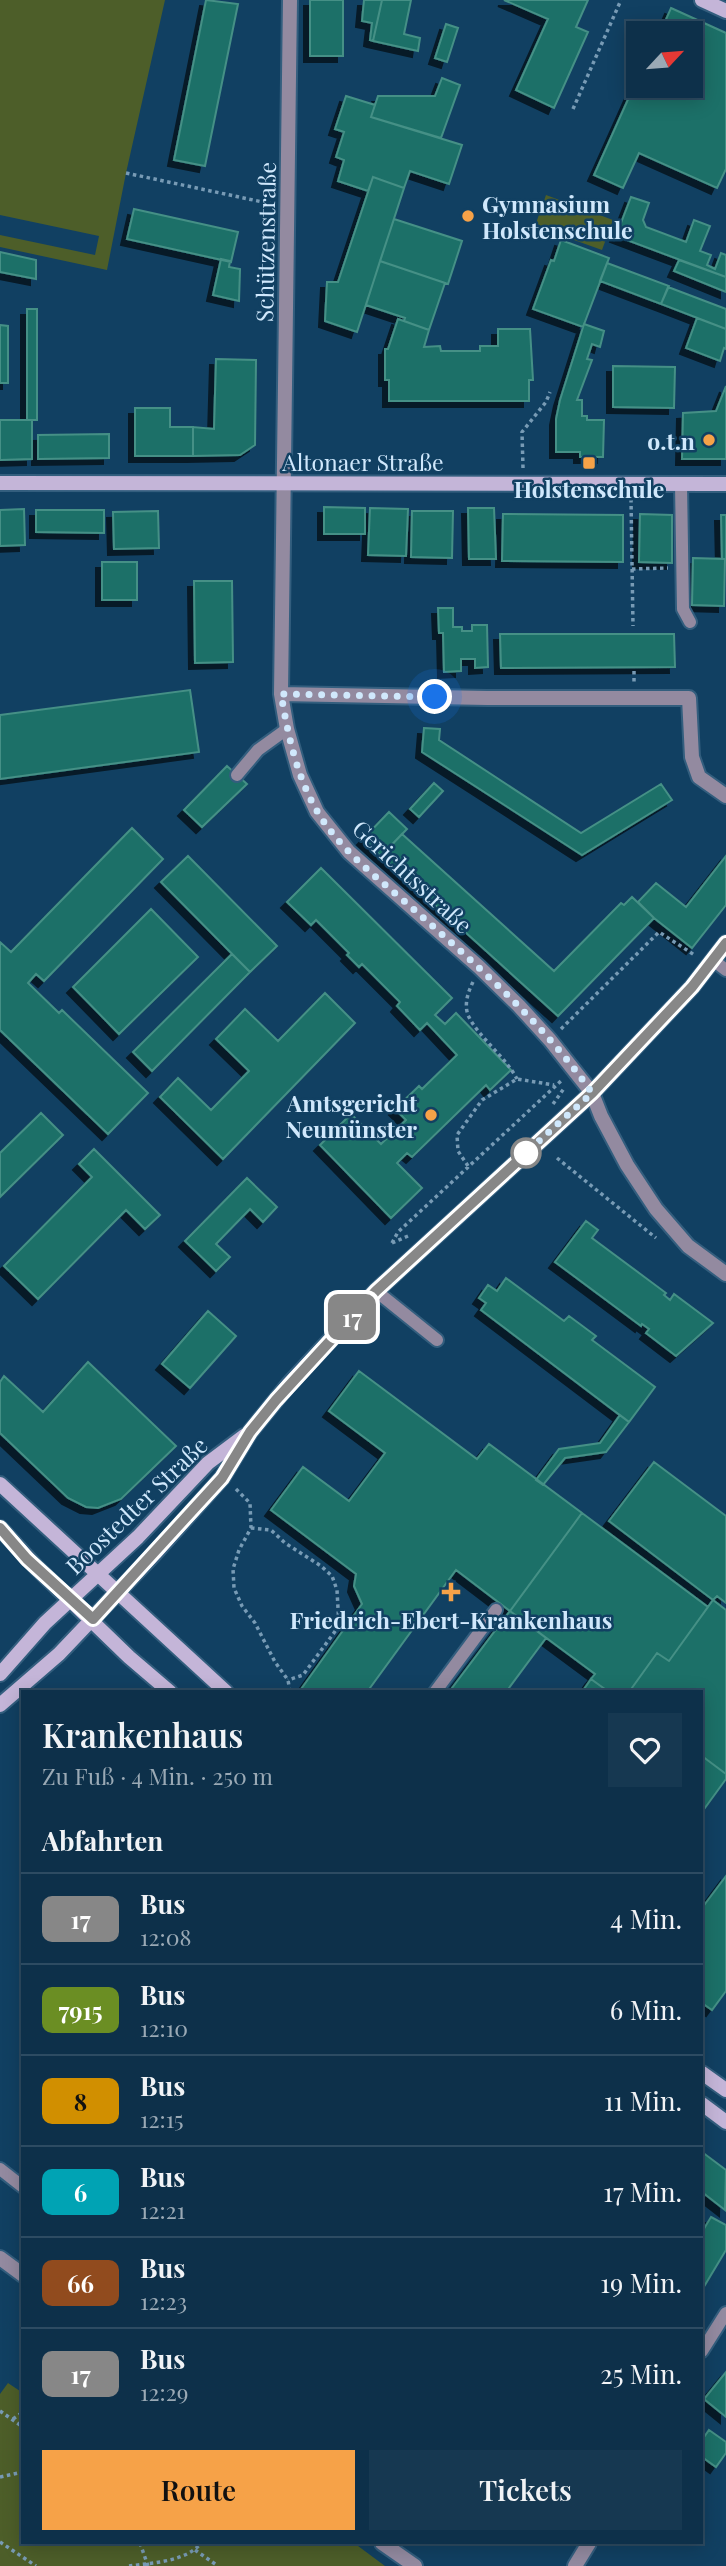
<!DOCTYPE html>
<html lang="de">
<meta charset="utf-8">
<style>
:root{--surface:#0d304a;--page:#163851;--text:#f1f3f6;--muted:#9aa9b5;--line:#2d4b62;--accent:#f6a248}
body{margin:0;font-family:"Playfair Display",serif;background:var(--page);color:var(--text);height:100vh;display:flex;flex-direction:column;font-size:26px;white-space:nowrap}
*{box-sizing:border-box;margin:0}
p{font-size:23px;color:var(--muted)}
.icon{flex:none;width:38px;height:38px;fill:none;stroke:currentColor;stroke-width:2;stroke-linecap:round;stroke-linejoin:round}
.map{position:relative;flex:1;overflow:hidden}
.details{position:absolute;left:21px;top:1690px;width:682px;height:854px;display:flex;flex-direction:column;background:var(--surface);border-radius:0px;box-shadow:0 4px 18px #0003,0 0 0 2px var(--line)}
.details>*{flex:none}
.badge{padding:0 14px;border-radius:10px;font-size:24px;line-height:46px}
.needle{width:46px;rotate:64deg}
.controls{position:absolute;left:626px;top:21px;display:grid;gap:14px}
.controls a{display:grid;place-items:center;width:77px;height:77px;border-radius:0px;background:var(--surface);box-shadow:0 4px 18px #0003,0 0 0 2px var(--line);font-size:35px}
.you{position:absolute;width:35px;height:35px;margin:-18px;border:5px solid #fff;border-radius:50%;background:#1a73e8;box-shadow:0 0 0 10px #1a73e833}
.map>.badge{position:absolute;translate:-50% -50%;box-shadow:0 0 0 4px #fff}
h2{padding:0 21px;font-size:26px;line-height:63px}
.round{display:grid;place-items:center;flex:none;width:74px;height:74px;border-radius:0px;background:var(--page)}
.overview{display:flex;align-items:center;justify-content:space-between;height:119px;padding:0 21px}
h1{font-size:33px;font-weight:600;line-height:52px}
.primary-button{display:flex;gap:14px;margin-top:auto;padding:14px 21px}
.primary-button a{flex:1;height:80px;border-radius:0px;background:var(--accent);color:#111;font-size:28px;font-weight:600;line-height:80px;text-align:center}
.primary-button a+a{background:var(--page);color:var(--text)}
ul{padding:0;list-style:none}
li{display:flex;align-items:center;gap:21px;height:91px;padding:0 21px;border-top:2px solid var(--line)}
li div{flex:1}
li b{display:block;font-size:26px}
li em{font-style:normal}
li .badge{min-width:77px;font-weight:700;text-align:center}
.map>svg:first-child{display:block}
.green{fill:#4d5e29}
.building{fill:#1d7067;stroke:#459086;stroke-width:2;filter:url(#shadow)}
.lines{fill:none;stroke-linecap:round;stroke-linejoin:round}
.lane-casing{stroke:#335e7e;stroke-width:16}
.street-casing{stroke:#335e7e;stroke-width:18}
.secondary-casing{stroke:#335e7e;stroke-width:18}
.path{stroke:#789bb5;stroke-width:3.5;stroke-dasharray:3.5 3.5;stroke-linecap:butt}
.lane{stroke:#938aa0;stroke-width:12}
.street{stroke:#938aa0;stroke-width:14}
.secondary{stroke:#c4b5d8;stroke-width:14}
.line-casing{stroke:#fff;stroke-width:16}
.line{stroke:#878787;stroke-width:10}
.walk{stroke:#d0e8fc;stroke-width:7;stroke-dasharray:0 12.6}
.poi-dot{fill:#f6a248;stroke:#114062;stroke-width:2.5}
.stop-dot{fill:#fff;stroke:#878787;stroke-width:3.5}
.labels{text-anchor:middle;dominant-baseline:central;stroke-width:5;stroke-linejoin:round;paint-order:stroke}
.poi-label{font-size:23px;font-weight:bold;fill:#d0e8fc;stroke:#114062;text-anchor:end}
.street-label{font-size:23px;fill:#d0e8fc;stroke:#114062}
</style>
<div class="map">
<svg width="726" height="2566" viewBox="0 0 726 2566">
<defs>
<filter id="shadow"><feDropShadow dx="-6" dy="6" stdDeviation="0" flood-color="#0009"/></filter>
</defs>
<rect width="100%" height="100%" fill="#114062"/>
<path class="green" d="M0 0H165L126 173 107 270 0 247V235L95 255 99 236 0 215Z
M546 195 613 220 602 250 535 226Z
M8 2383 23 2393V2543H354L385 2566H0V2394Z"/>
<path class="building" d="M206 0 238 4 205 166 174 160Z
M310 0H343V56H310Z
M364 0H382L373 41 370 40 372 23 362 21Z
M382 0H411L404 34 420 38 418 51 373 41Z
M504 0H588L576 27 588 32 554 108 516 90 548 19Z
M671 8 726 33V169L717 188 639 153 623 188 594 175 639 75V86H691V33H660Z
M446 24 458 28 447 62 435 58Z
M442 78 460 85 441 138 371 117 378 96H435Z
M346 96 375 105 371 117 462 145 449 184 410 171 404 188 373 177 368 191 338 181 344 160 336 157 344 132 335 129Z
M373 177 404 188 357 332 325 321 327 282H338Z
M631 197 649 203 643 220 646 227 686 242 694 220 710 226 700 251 711 255 707 265 715 269 721 253 726 255V277L616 236Z
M134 209 238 232 231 262 127 239Z
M394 219 462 241 448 284 380 261Z
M561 240 609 258 583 327 533 309 551 260 554 261Z
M0 252 36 260V279L0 272Z
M221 259 230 261 229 267 240 269 239 301 213 295Z
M679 260 726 277V292L674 271Z
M380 261 445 283 429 330 404 321 405 318 366 305Z
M607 263 669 286 661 304 600 281Z
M668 287 726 309V329L661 304Z
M27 309H37V420H27Z
M697 318 726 329V349L724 348 720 361 686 348Z
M398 319 429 330 424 347 440 346 441 351H480V346H498V329H530L533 380H529V401H389V380H385V349H388Z
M584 324 604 331 600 347 592 344 587 359 592 360 577 400H582V416H587V420H604L603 457H580V452H556V419L560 400Z
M0 325 8 326V383H0Z
M216 359 256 360 255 445 240 455 193 456V427L214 429Z
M613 366 675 367 674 408 613 407Z
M726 386V459H682L683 413 716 411Z
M135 408H170V427H193V456H135Z
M0 420H32V459L0 460Z
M109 434V458L38 459V435Z
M324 507 365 508V534H324Z
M370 508 408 509 406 556 368 555Z
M468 508H494L496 559H469Z
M24 509 25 545 0 546V510Z
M36 510H104V533L36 532Z
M158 511 159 548 114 549 113 512Z
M412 511H453L452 558 411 557Z
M503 514 623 515V562L502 561Z
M640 514 672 515V563L639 562Z
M721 515H726V559H722Z
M693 558 725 559 724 606 692 605Z
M102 562H137V600H102Z
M194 581H232L233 662 195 663Z
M438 608H453V627H462V631H472V625H487L488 667 475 668V659H461V671L444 672 443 633H439Z
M500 634H674L675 667 501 668Z
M190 690 199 752 0 779V715Z
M424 728 440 729 439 740 581 833 661 784 672 800 582 855 422 752Z
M227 766 247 784 202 827 184 810Z
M434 783 443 791 419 817 410 809Z
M389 812 407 829 381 856 363 839Z
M132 828 163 859 44 981 36 974 28 983 59 1013 62 1010 148 1093 108 1134 0 1030V942L11 952Z
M402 834 554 971 621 903 624 905 632 897 654 918 558 1016 381 856Z
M188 856 277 946 250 972 161 882Z
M726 856V905L692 948 654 918 638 902 656 883 686 907Z
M321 868 452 998 435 1015 445 1024 456 1013 511 1070 490 1090 486 1085 412 1157 407 1153 397 1163 422 1188 391 1218 320 1145 351 1114 381 1144 406 1120 395 1109 419 1086 422 1089 457 1055 427 1023 420 1030 397 1006 400 1002 362 964 359 967 347 955 349 953 316 920 311 925 287 902Z
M151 909 198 957 119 1034 73 987Z
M232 954 250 972 152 1071 133 1052Z
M325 993 355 1023 223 1159 160 1097 178 1078 211 1110 249 1071 216 1039 245 1009 278 1041Z
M41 1113 63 1135 0 1197V1153Z
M94 1149 160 1215 145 1229 126 1210 38 1299 4 1266 92 1177 79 1164Z
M247 1178 277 1207 263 1222 250 1209 216 1244 230 1257 216 1271 185 1241Z
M586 1221 598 1230 592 1238 666 1293 664 1295 670 1300 674 1294 713 1323 676 1356 646 1333 649 1329 642 1324 641 1326 555 1262Z
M506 1278 564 1321 569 1316 596 1336 592 1340 655 1387 629 1422 481 1310 486 1303 479 1298 488 1285 497 1291Z
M208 1311 236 1336 190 1388 162 1364Z
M88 1362 176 1446 121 1499 98 1508 86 1507 68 1498 0 1433V1382L4 1376 43 1412Z
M359 1371 477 1459 489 1444 582 1513 510 1611 456 1570 367 1692H299L362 1604 354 1586 356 1574 271 1510 303 1467 349 1501 385 1453 329 1411Z
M620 1415 629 1422 606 1452 565 1458 543 1485 536 1480 559 1449 600 1443Z
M654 1462 726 1516V1603L717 1596 713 1600 609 1521Z
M582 1513 708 1607 669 1661 657 1653 629 1692H609L591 1679 595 1674 510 1611Z
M713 1600 726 1610V1774L702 1756V1692H629L657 1653 669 1661Z
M510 1611 546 1638 506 1692H449Z
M591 1679 609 1692H582Z
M702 1756 726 1774V1779L702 1812Z
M726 1876V1991L712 2010 702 2003V1908Z
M702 2152 726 2170 725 2210 702 2192Z
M711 2217 726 2225V2250L702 2290V2232Z
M726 2372V2417L704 2399Z
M709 2430 726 2442V2453L716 2467 702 2457V2440Z"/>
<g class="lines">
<g class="lane-casing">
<path id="lane" d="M681 484 683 609 690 622
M237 775 258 750 287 729
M713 960 726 970
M376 1291 437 1340
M435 1692 496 1610
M0 2169 23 2187
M702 2351 726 2313"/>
</g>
<g class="street-casing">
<path id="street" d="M290 0 281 694 287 729 300 775 317 812 349 852 479 967 519 1006 550 1040 592 1093 601 1116 627 1165 656 1209 688 1246 726 1274
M281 694 487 698H689L692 757 699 777 726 796
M0 2258 23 2275
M382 2543 415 2566
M575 2566 589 2543"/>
</g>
<g class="secondary-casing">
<path id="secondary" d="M702 0 726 11
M0 483 726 484
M0 1484 226 1692
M0 1528 37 1568 129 1657 170 1692
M0 1674 45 1623 138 1537 208 1463 244 1436
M0 1705 59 1654 155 1553 222 1478 250 1432 289 1384 376 1291 592 1093 692 987 726 943
M702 2073 726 2090
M702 2104 726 2122"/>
</g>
<path class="path" d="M573 109 621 0
M126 173 272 204
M523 468 522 432 546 402 550 392
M631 499 633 626
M632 569 668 568
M634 671V683
M473 982C468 992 464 1004 468 1015 478 1037 505 1056 517 1079
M561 1029 659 932 696 956
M553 1104 565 1087
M557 1158 656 1238
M468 1166 458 1151 457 1135 482 1100 517 1079 554 1085
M392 1243 408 1236
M392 1243 398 1232 562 1080
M236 1489 250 1503 251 1528 239 1550 233 1569 234 1588 242 1606 255 1623 275 1662 288 1680 290 1692
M251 1528 271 1530 285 1543 321 1566 332 1576 337 1590 339 1626 303 1675 288 1680
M0 2411 23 2427
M13 2419 23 2412
M0 2477 23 2472
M0 2542 36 2566
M140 2543 148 2566
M195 2550 218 2566
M129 2566C151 2563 186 2562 201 2543"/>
<use href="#lane" class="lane"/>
<use href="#street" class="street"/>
<use href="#secondary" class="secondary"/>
</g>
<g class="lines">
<g class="line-casing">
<path id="line" d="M0 1528 27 1559 93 1619 222 1478 250 1432 276 1400 376 1291 592 1093 692 987 726 943"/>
</g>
<use href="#line" class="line"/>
<path class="walk" d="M435 697 281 694C288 734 296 775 317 811 341 852 383 882 418 913 480 968 544 1024 592 1093L517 1161 526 1153"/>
</g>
<g class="poi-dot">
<circle cx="468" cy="216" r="7"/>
<circle cx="709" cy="440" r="7"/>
<rect x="582" y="456" width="14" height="14" rx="3.5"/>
<circle cx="431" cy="1115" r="7"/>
<path d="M447.5 1581.5h7v7h7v7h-7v7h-7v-7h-7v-7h7z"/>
</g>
<circle class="stop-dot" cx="526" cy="1153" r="14"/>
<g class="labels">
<g class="poi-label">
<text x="482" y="203" text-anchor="start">Gymnasium<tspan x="482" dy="26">Holstenschule</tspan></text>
<text x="695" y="440">o.t.n</text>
<text x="589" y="488" text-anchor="middle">Holstenschule</text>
<text x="417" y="1102">Amtsgericht<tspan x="417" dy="26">Neumünster</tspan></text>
<text x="451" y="1619" text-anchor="middle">Friedrich-Ebert-Krankenhaus</text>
</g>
<g class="street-label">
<text transform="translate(265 242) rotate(-89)">Schützenstraße</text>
<text x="363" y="461">Altonaer Straße</text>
<text transform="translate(413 876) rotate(43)">Gerichtsstraße</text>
<text transform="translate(136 1505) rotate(-44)">Boostedter Straße</text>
</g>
</g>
</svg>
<div class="controls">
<a><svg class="needle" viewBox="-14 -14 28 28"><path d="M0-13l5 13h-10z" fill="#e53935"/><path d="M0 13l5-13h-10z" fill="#9aa9b5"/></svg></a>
</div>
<div class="you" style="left:435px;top:697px"></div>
<b class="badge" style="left:352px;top:1317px;background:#878787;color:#fff">17</b>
<section class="details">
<div class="overview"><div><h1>Krankenhaus</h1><p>Zu Fuß · 4 Min. · 250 m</p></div><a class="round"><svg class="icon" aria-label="heart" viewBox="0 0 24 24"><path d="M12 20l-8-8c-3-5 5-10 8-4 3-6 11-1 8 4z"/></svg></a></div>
<h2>Abfahrten</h2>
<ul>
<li><span class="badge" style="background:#878787;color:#fff">17</span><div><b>Bus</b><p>12:08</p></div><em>4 Min.</em></li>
<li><span class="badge" style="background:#6b8e23;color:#fff">7915</span><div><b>Bus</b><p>12:10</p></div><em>6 Min.</em></li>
<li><span class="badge" style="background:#d18f00;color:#111">8</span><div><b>Bus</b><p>12:15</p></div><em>11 Min.</em></li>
<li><span class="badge" style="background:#00a3b4;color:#fff">6</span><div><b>Bus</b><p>12:21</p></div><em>17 Min.</em></li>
<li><span class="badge" style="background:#914b1e;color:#fff">66</span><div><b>Bus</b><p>12:23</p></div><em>19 Min.</em></li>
<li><span class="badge" style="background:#878787;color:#fff">17</span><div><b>Bus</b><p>12:29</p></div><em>25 Min.</em></li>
</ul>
<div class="primary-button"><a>Route</a><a>Tickets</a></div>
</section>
</div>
